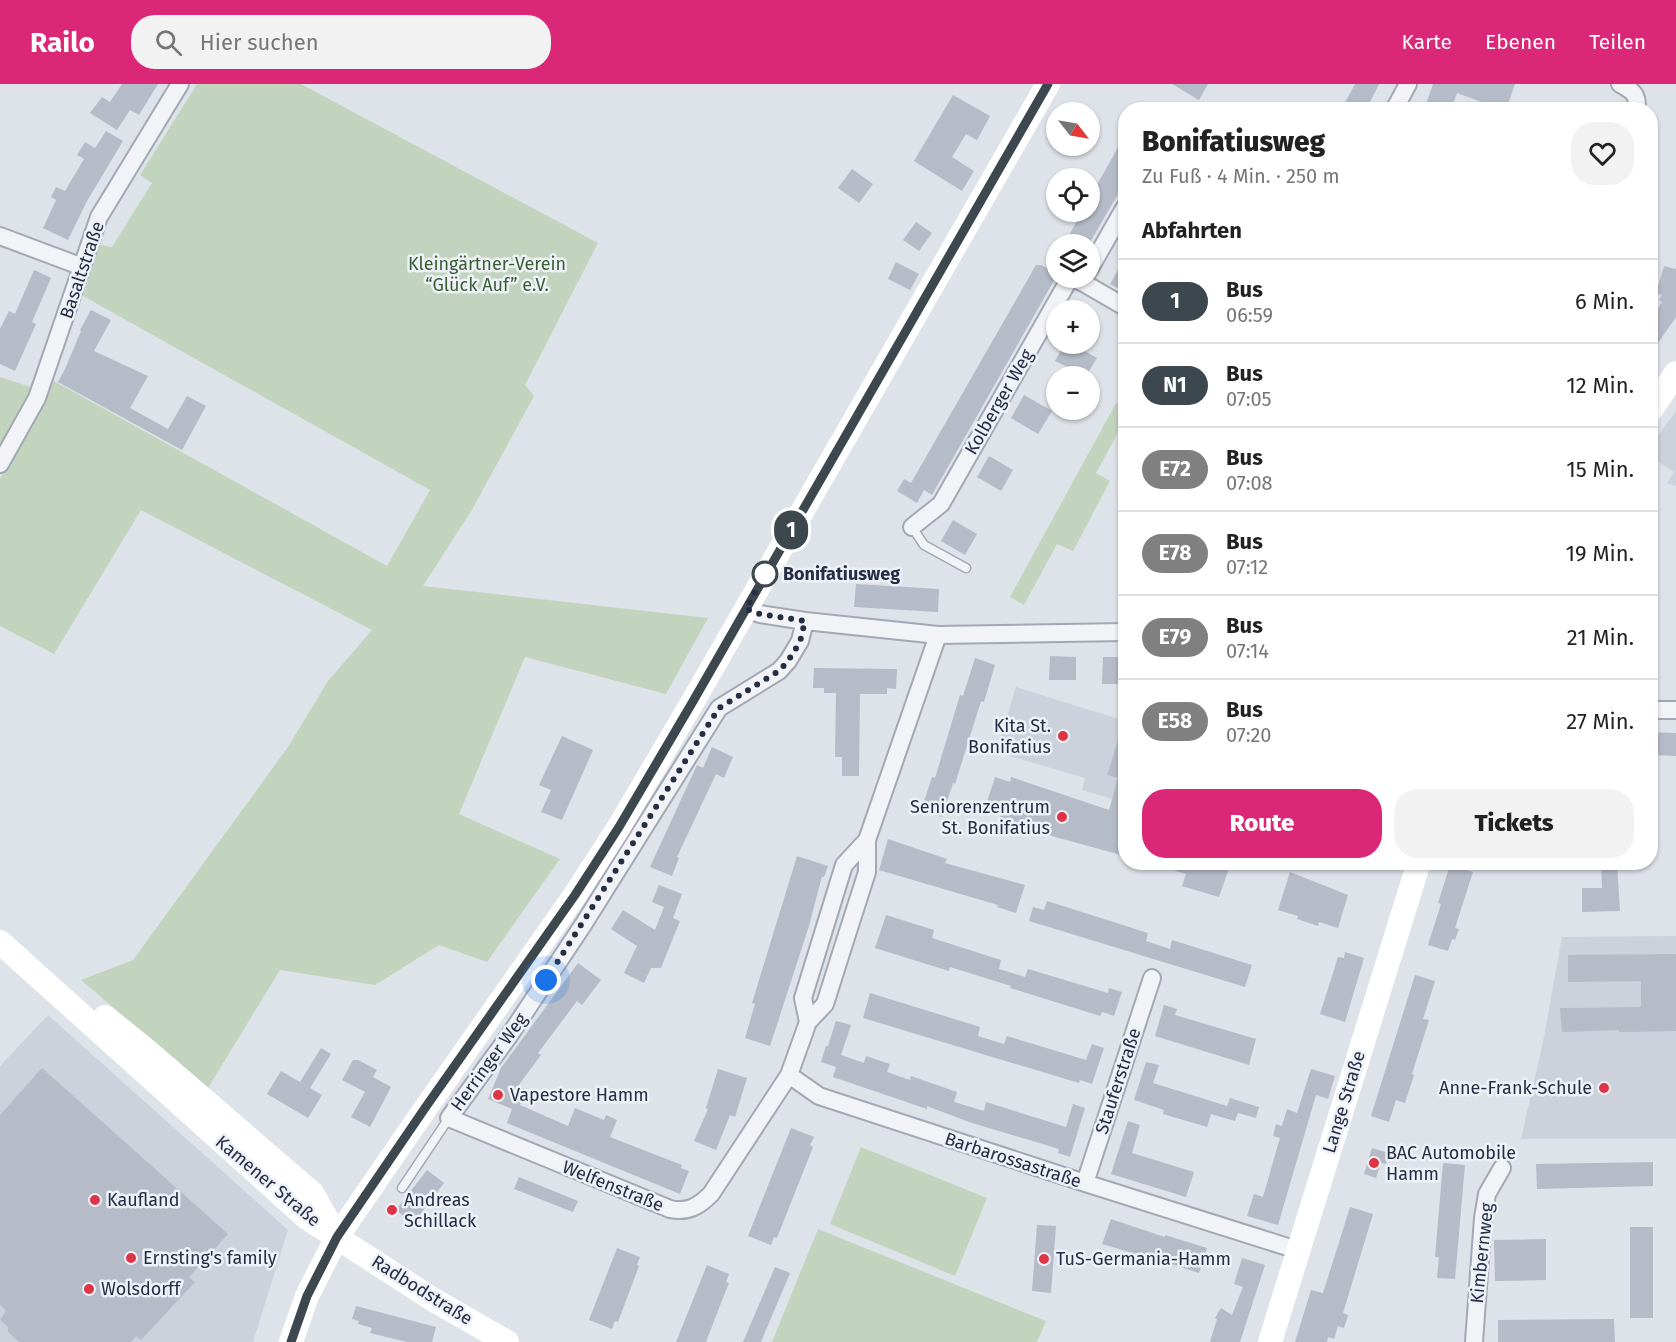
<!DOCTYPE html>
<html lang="de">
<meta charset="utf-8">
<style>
:root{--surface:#fff;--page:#f2f2f2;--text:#222;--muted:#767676;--line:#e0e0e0;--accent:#db2777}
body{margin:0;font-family:"Fira Sans",sans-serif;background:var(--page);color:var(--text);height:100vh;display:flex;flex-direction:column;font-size:22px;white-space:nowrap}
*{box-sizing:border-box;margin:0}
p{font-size:20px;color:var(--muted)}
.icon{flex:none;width:33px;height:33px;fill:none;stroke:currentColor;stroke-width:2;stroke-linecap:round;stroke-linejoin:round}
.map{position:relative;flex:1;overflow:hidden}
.drawer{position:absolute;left:1118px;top:18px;width:540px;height:768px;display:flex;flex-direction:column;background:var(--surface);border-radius:24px;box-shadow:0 2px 4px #0004}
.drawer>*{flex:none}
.badge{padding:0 12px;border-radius:20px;font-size:21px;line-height:39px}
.needle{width:39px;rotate:121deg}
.buttons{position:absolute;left:1046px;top:18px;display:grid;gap:12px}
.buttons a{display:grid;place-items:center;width:54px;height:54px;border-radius:50%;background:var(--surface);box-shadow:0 2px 4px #0004;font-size:30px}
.you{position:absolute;width:30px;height:30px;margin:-15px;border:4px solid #fff;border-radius:50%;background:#1a73e8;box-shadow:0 0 0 9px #1a73e833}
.map>.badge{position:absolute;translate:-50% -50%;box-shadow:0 0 0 3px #fff}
h2{padding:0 24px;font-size:22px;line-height:54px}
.round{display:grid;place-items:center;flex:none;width:63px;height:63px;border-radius:24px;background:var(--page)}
.head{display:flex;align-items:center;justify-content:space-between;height:102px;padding:0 24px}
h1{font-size:28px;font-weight:800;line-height:45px}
.cta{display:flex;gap:12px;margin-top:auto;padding:12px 24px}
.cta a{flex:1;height:69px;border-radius:24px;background:var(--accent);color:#fff;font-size:24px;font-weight:800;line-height:69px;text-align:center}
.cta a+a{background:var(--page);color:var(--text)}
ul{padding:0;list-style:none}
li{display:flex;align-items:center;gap:18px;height:84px;padding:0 24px;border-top:2px solid var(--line)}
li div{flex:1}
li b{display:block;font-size:22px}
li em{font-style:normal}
li .badge{min-width:66px;font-weight:700;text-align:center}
header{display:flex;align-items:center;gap:36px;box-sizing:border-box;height:84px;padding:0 30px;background:var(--accent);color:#fff}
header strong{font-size:28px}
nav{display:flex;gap:33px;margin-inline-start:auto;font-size:21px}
.search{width:420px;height:54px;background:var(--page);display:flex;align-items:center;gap:15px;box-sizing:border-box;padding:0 21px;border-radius:24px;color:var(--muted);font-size:22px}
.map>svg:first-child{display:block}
.built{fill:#ccd1dc}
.green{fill:#c3d4be}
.building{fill:#b5bbc7}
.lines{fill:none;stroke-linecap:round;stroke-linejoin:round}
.lane-casing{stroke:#a3a8b4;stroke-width:11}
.street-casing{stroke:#a3a8b4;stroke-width:20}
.lane{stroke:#f1f3f7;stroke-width:8}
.street{stroke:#f1f3f7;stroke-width:16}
.secondary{stroke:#fff;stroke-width:24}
.line-casing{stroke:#fff;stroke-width:14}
.line{stroke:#3d484e;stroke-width:9}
.walk{stroke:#252e42;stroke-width:6;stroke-dasharray:0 10.8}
.stop-dot{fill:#fff;stroke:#3d484e;stroke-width:3}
.poi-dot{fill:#dd3446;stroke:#eef1f7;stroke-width:2}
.labels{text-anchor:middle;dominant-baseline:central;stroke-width:5;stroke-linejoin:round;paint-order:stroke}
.park-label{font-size:18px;fill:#385f31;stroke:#eef1f7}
.street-label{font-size:18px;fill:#252e42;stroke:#eef1f7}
.stop-label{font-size:18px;font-weight:bold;fill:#252e42;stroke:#eef1f7;text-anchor:start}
.poi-label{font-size:18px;fill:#252e42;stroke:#eef1f7;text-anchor:start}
</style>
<header>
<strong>Railo</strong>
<div class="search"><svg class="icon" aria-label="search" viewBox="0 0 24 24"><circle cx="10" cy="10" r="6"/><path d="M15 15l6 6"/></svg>Hier suchen</div>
<nav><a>Karte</a><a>Ebenen</a><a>Teilen</a></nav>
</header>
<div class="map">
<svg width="1676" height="1258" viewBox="0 0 1676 1258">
<rect width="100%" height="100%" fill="#dee2e9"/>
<path class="built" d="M1676 327V402L1667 399 1674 388 1650 372V363Z
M1016 603 1125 637V719L1082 706 1085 694 996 668Z
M1676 852V1055H1521L1544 953 1562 853Z
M48 931 288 1146 253 1258H0V982Z"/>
<path class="green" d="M197 0H301L598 159 525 301 534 312 473 424 423 502 708 534 666 610 525 573 459 730 560 775 487 878 439 861 375 901 280 886 208 1004 81 896 133 876 288 663 328 597 372 546 141 426 54 570 0 542V395L54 297 387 482 430 406 83 212 100 161 112 163 152 99 140 91Z
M0 293 34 304 0 369Z
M1116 319 1125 324V336L1096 389 1110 397 1073 467 1057 460 1024 521 1010 513Z
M861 1063 987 1114 955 1192 830 1140Z
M818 1145 1046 1237 1037 1258H772Z"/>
<path class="building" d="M122 0H158L139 31 130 26 117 46 90 29 102 13 110 18Z
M1172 0H1208L1199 16Z
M1355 0H1379L1366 26H1341Z
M1433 0H1515L1506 26H1485L1487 20 1457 9 1451 26H1424Z
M953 11 990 32 977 56 966 50 952 73 974 87 962 107 914 77Z
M106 47 123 57 87 117 68 156 43 144 56 116 51 113 56 103 65 107 84 75 77 71 85 58 95 64Z
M1125 51V98L1089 160H1064L1082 128H1089V115Z
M852 85 873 100 859 119 838 104Z
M916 138 932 149 919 167 903 156Z
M1125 174V208L1110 200Z
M896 178 919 190 910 206 888 195Z
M1036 181H1041L1056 189V193L932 411 924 406 917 419 897 407 904 395 911 399Z
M1664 182 1676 185V233L1658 259 1650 254V237L1662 218 1659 216 1662 211 1656 209Z
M34 186 51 194 32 238 36 240 15 287 0 280V245L9 227 15 230Z
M91 226 111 236 94 267 148 292 130 324 168 345 187 312 206 322 182 366 58 298 65 285 81 247 80 246Z
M1064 260H1072L1097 274 1086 292 1055 277Z
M1024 311 1052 327 1038 350 1011 334Z
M989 372 1013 386 1001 407 977 393Z
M953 436 977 450 965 471 941 457Z
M856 500 939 505 938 528 854 523Z
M1050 572 1076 573V596H1049Z
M1103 573H1125V600H1102Z
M975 574 995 581 984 618 981 617 955 700 953 699 942 733 921 727 932 693 935 694 960 611 963 612Z
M814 584 897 585 896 605 887 604V610H860L859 692H842V673H835L836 609H824V604H813Z
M1122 644H1125V772L1055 753 1000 734 1001 729 985 724 995 693 1010 698 1011 693 1109 726 1118 694 1107 691Z
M1650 648 1676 649V672L1650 671Z
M562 652 593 666 562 736 541 728 551 706 539 701Z
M712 663 733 673 724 694 716 690 677 773 679 774 672 792 650 783 697 681 703 684Z
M888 755 947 775 945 779 1025 801 1016 829 997 823 998 821 879 786Z
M797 772 828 782 824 793H822L821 796 809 842 770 962 745 954 755 920 752 919Z
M1157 778H1223L1230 781 1219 813 1182 802 1186 790 1156 781Z
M1601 780H1617L1620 827 1582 828V804H1602Z
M1450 781 1473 788 1455 844 1459 845 1455 856 1452 855 1448 867 1428 861 1441 820 1438 819Z
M1290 788 1348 811 1338 844 1319 838 1318 842 1297 835 1298 832 1278 826Z
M659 801 682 810 673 834 680 837 661 884H651L644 899 624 889 637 862 611 845 623 826 655 846 664 823 652 818Z
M1047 817 1148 849 1146 857 1170 865 1172 856 1252 881 1245 903 1029 837 1033 823 1044 826Z
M886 831 934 846 932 854 1001 876 999 885 1025 893 1028 885 1108 909 1109 904 1122 908 1114 932 1102 928 1100 932 1010 904 1011 902 950 883 949 887 875 864Z
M1345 868 1364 874 1345 938 1320 930 1338 873 1344 874Z
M1676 870V947L1619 948V946L1562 948 1560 924 1641 923V897L1568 898V871Z
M578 879 601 896 582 921 577 917 538 969 541 971 518 1002 526 1005 520 1021 568 1042 575 1024 604 1036 606 1031 617 1036 610 1053 682 1081 681 1084 689 1087 680 1110 507 1039 512 1025 488 1015 501 984Z
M1415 891 1435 897 1423 935 1429 936 1412 990 1414 991 1405 1019 1396 1016 1389 1038 1371 1032Z
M870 909 980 943 978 952 1004 960 1007 952 1086 976 1092 960 1104 964 1092 1000 1080 996 1079 999 863 934Z
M1164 921 1177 925 1175 931 1256 955 1249 981 1155 952Z
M836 937 851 941 841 971 864 979 866 972 890 980 887 988 910 996 911 992 957 1008 954 1018 984 1027 986 1018 1066 1043 1073 1020 1085 1024 1070 1073 1058 1069 1059 1065 969 1038 927 1022V1025L833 993 836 983 821 978 826 962H828Z
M321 964 331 970 310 1004 322 1011 308 1034 267 1010 281 987 300 998Z
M353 976H358L377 986 373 993 391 1003 370 1043 351 1033 365 1008 342 996Z
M1146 978 1159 981 1153 999 1227 1022 1230 1014 1259 1023 1256 1034 1238 1029 1235 1037 1211 1030 1207 1043 1163 1030 1164 1026 1134 1016Z
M42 984 228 1150 189 1193 195 1198 141 1256 136 1252 131 1258H19L8 1248V1243L0 1236 6 1227 0 1221V1031Z
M718 985 747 994 735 1033 730 1031 716 1066 694 1057 708 1025 706 1024Z
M1311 985 1335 992 1328 1015 1316 1011 1278 1141 1247 1132 1254 1110 1263 1113 1280 1054 1273 1052 1276 1040 1282 1042 1287 1025 1297 1029Z
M1128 1037 1140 1041 1132 1069 1194 1088 1186 1113 1111 1090Z
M791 1044 814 1053 810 1061 813 1063 777 1154 774 1153 771 1161 748 1152Z
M1372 1064 1389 1069 1386 1080 1381 1079 1376 1094 1364 1090Z
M1653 1078V1102L1537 1105 1536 1080Z
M1443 1079 1465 1081 1455 1195 1437 1194 1439 1173H1435Z
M427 1086 444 1099 413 1140 396 1126Z
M519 1093 578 1117 573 1128 514 1105Z
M1350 1123 1373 1130 1343 1229 1348 1231 1344 1244 1338 1242 1334 1255 1328 1253 1327 1258H1295L1311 1206 1323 1209Z
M1111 1135 1165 1153V1151L1207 1164 1199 1189 1143 1171V1172L1102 1160Z
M1037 1141 1056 1142 1051 1209 1032 1207Z
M1630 1143H1653V1234H1630Z
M1546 1155V1196L1495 1197 1494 1156Z
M617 1164 640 1173 637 1181 639 1182 618 1238 615 1237 612 1245 589 1236Z
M1242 1174 1265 1181 1240 1258H1210L1217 1235 1215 1234 1221 1224 1232 1231 1243 1203 1234 1200Z
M707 1181 729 1190 726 1198 729 1199 721 1219 706 1258H676Z
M775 1183 790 1189 761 1258H743Z
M356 1222 436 1243 432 1258H407L370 1249 372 1244 358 1240 359 1237 352 1235Z
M1614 1235 1615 1258H1498V1236Z"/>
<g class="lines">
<g class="lane-casing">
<path id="lane" d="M912 443 924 461 966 484
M402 1104 449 1034"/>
</g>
<g class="street-casing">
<path id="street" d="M1620 0C1633 7 1638 10 1637 26
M1394 26 1408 0
M0 152 80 182
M1089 186 1125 123
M0 380 37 314 99 133 180 0
M912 443 941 420 1070 194 1082 198 1125 223
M746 525 760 530 805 537 938 551 1125 548
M805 537 800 557 788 577 779 587 719 624 583 841 509 952 449 1034 670 1125C688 1129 699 1122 711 1110L789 991 808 938
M1650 626H1676
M867 756V788L843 863 825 920 808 938 803 914 844 781Z
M867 756 938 551
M789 991 819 1012 1085 1099 1297 1166
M1085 1099 1152 894
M1474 1258 1483 1134 1487 1110 1502 1084"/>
</g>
<use href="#lane" class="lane"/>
<use href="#street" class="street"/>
<path class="secondary" d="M1650 327 1676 289
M0 858 307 1134 432 1215 507 1258
M105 933 145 965 312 1109 336 1151
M291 1258 307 1212 337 1153 425 1025 575 811 619 743 692 619 1048 0
M1270 1258 1419 778"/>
</g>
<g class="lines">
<g class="line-casing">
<path id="line" d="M291 1258 307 1212 337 1153 425 1024 575 811 619 743 692 619 1048 0"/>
</g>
<use href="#line" class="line"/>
<path class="walk" d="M546 896 719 624 779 587 788 577 800 558 805 537 760 530 746 525 765 490"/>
</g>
<circle class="stop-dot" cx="765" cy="490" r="12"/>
<g class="poi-dot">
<circle cx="1063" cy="652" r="6"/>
<circle cx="1062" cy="733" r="6"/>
<circle cx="1604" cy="1004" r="6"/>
<circle cx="498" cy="1011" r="6"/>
<circle cx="1374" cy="1079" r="6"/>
<circle cx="95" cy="1116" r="6"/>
<circle cx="392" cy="1126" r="6"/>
<circle cx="131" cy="1174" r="6"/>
<circle cx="1044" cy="1175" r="6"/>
<circle cx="89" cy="1205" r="6"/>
</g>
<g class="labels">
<g class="park-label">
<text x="487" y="180">Kleingärtner-Verein<tspan x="487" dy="21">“Glück Auf” e.V.</tspan></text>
</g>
<g class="street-label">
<text transform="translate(82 186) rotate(-71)">Basaltstraße</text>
<text transform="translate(999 318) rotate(-60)">Kolberger Weg</text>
<text transform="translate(489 978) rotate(-54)">Herringer Weg</text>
<text transform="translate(1118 997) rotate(-72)">Stauferstraße</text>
<text transform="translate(1344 1018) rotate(-73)">Lange Straße</text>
<text transform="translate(1013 1076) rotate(18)">Barbarossastraße</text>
<text transform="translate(268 1097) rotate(40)">Kamener Straße</text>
<text transform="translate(613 1102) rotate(22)">Welfenstraße</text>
<text transform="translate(1482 1169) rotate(-84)">Kimbernweg</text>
<text transform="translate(422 1206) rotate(32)">Radbodstraße</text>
</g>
<g class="stop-label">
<text x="783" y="490">Bonifatiusweg</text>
</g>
<g class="poi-label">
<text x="1051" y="642" text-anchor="end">Kita St.<tspan x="1051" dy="21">Bonifatius</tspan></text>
<text x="1050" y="723" text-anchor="end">Seniorenzentrum<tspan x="1050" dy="21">St. Bonifatius</tspan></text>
<text x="1592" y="1004" text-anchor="end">Anne-Frank-Schule</text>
<text x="510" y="1011">Vapestore Hamm</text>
<text x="1386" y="1069">BAC Automobile<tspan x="1386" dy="21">Hamm</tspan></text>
<text x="107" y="1116">Kaufland</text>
<text x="404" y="1116">Andreas<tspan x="404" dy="21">Schillack</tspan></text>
<text x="143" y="1174">Ernsting's family</text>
<text x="1056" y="1175">TuS-Germania-Hamm</text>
<text x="101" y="1205">Wolsdorff</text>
</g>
</g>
</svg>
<div class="buttons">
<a><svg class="needle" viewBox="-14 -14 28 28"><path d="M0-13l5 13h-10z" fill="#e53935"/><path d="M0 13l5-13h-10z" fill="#767676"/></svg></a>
<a><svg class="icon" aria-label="locate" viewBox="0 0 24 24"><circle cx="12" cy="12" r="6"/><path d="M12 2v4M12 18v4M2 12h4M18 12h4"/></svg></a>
<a><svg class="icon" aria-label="layers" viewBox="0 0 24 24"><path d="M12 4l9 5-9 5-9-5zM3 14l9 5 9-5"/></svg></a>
<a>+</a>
<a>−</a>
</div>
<div class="you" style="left:546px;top:896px"></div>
<b class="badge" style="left:791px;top:446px;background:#3d484e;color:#fff">1</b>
<section class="drawer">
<div class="head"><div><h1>Bonifatiusweg</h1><p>Zu Fuß · 4 Min. · 250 m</p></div><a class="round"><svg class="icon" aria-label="heart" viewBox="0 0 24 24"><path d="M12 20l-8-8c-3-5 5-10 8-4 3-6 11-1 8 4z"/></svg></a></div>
<h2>Abfahrten</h2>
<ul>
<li><span class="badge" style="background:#3d484e;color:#fff">1</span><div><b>Bus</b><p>06:59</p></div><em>6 Min.</em></li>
<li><span class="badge" style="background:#3d484e;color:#fff">N1</span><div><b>Bus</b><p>07:05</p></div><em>12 Min.</em></li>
<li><span class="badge" style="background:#808080;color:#fff">E72</span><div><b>Bus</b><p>07:08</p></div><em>15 Min.</em></li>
<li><span class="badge" style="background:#808080;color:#fff">E78</span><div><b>Bus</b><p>07:12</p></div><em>19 Min.</em></li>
<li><span class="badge" style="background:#808080;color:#fff">E79</span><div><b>Bus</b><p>07:14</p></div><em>21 Min.</em></li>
<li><span class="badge" style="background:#808080;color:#fff">E58</span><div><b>Bus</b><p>07:20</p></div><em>27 Min.</em></li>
</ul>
<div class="cta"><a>Route</a><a>Tickets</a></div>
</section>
</div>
